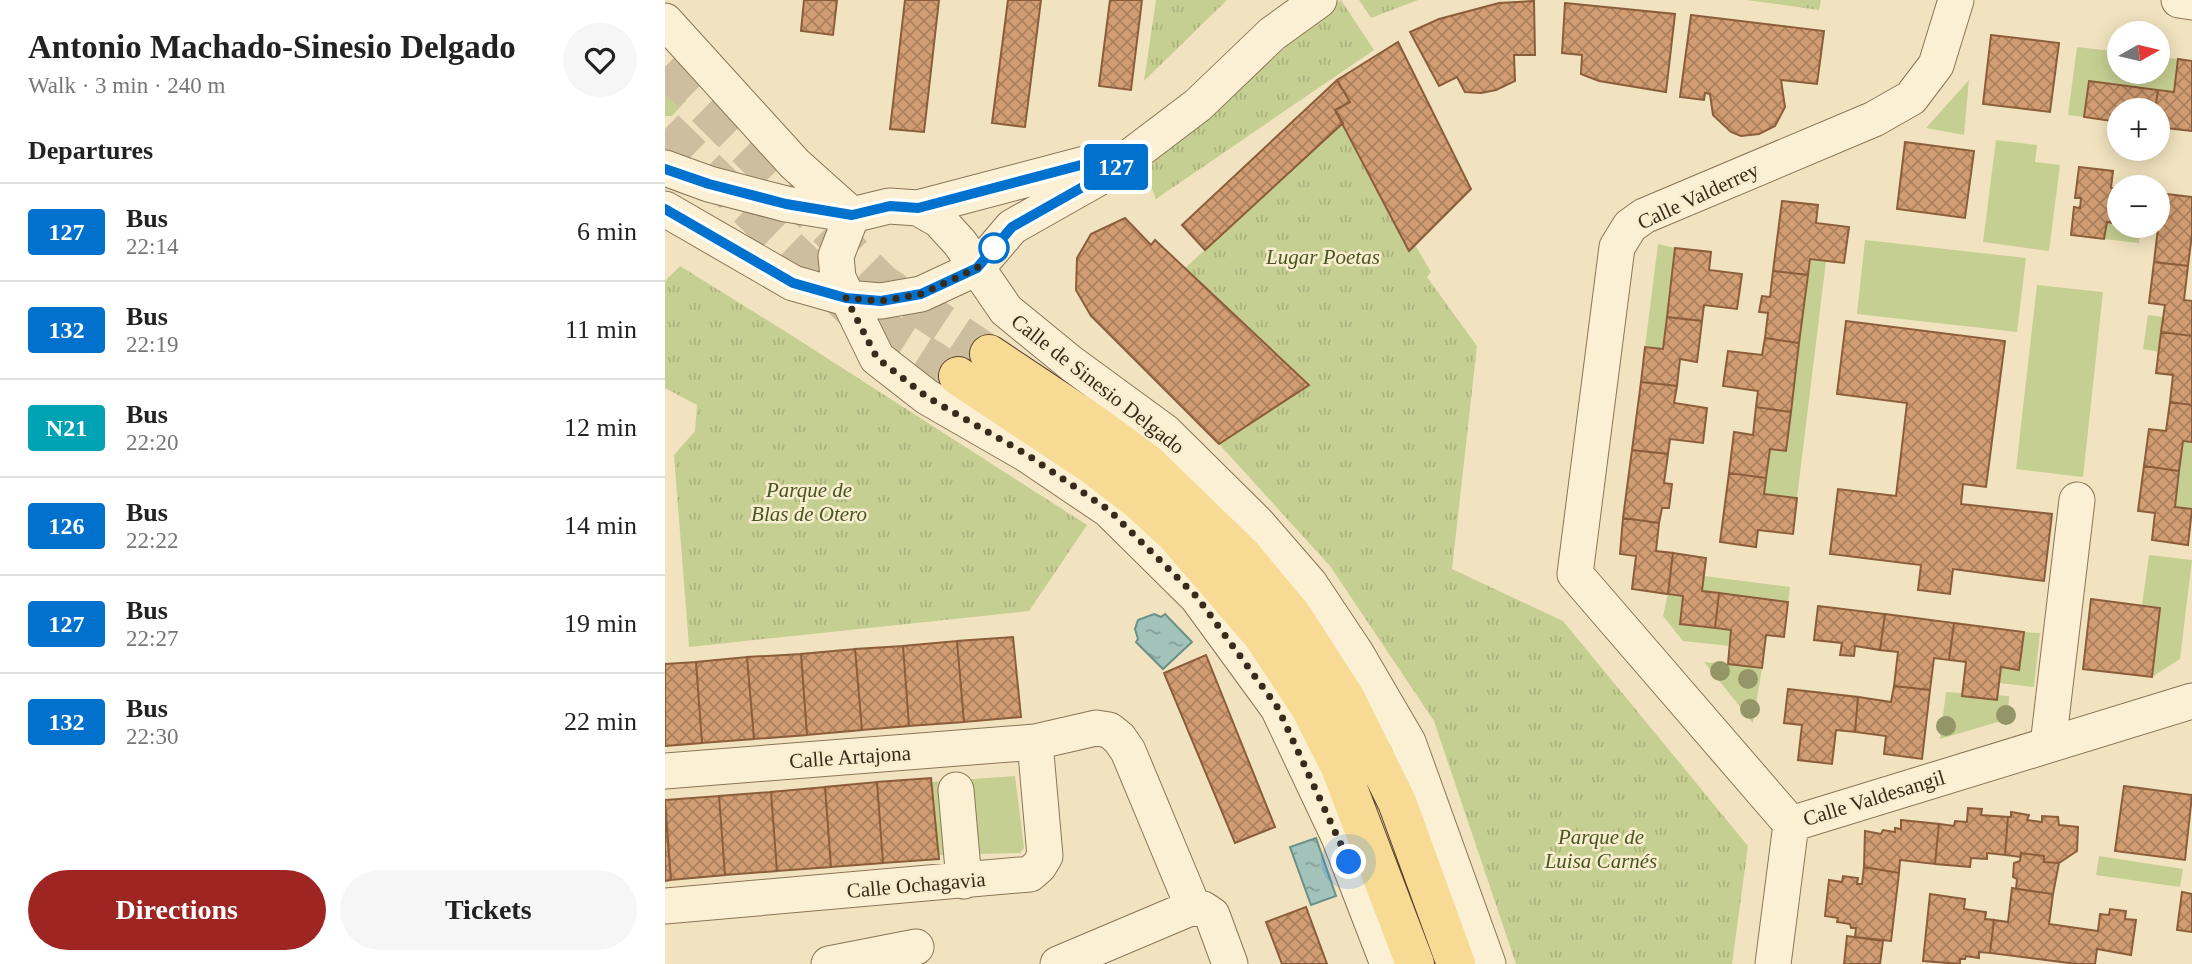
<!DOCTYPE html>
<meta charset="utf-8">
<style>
:root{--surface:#fff;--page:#f6f6f6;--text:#222;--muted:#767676;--line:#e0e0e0;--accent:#9e2522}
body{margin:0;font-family:"Times New Roman",serif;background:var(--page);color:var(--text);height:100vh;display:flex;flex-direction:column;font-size:26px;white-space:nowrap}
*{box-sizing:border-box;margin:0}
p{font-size:23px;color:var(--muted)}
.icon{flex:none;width:38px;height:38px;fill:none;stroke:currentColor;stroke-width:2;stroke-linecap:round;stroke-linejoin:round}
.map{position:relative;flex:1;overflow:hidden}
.drawer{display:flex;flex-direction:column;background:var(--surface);width:665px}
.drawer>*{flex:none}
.badge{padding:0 14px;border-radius:5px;font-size:24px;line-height:46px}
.needle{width:46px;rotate:82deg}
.fabs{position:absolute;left:1442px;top:21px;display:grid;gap:14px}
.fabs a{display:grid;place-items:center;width:63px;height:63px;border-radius:50%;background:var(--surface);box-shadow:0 4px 18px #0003;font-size:35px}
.you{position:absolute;width:35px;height:35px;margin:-18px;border:5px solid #fff;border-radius:50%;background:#1a73e8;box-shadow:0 0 0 10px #1a73e833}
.map>.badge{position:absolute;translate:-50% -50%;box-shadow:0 0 0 4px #fff}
h2{padding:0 28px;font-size:26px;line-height:63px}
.round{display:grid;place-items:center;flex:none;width:74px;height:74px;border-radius:37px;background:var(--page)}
.head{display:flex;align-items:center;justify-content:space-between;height:119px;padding:0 28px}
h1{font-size:33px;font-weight:700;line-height:52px}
.button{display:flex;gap:14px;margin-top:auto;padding:14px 28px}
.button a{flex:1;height:80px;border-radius:42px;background:var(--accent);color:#fff;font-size:28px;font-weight:700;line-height:80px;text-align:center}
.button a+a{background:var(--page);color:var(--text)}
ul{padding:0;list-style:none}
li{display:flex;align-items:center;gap:21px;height:98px;padding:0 28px;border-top:2px solid var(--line)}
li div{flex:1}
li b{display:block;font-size:26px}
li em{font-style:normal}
li .badge{min-width:77px;font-weight:700;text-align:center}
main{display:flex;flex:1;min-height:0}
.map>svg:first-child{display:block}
.grass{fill:url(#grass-tufts)}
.garden{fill:#c6cf92}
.water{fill:url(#water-ripples);stroke:#699188;stroke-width:2}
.building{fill:url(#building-cross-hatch);stroke:#8b5d3a;stroke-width:2}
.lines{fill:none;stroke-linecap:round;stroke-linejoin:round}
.major-tunnel{stroke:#ccbe9e;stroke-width:38;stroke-dasharray:38 19;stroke-linecap:butt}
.minor-casing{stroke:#8b7456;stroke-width:37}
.major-casing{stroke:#58412b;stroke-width:40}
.minor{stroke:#fbf0d3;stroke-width:35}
.major{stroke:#f7db94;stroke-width:38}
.tree{fill:#949668}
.line-casing{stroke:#fff;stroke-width:16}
.line{stroke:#0072ce;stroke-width:10}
.walk{stroke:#392b1c;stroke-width:7;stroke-dasharray:0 12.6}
.stop-dot{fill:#fff;stroke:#0072ce;stroke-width:3.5}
.labels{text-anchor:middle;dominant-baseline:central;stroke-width:5;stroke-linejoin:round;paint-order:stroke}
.street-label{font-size:21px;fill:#392b1c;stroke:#f8edcf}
.park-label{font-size:21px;font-style:italic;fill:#485721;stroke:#f8edcf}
</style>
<main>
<section class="drawer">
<div class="head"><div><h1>Antonio Machado-Sinesio Delgado</h1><p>Walk · 3 min · 240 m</p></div><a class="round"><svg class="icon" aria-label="heart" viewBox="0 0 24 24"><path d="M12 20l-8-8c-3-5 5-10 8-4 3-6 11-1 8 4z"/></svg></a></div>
<h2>Departures</h2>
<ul>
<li><span class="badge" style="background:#0072ce;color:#fff">127</span><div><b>Bus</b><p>22:14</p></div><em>6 min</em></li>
<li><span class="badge" style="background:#0072ce;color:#fff">132</span><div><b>Bus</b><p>22:19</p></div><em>11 min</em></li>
<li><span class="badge" style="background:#00a3b4;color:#fff">N21</span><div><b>Bus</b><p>22:20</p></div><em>12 min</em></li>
<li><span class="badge" style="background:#0072ce;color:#fff">126</span><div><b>Bus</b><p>22:22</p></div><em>14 min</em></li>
<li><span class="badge" style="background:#0072ce;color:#fff">127</span><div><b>Bus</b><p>22:27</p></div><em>19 min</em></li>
<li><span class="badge" style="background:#0072ce;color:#fff">132</span><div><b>Bus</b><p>22:30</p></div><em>22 min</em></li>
</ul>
<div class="button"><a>Directions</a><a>Tickets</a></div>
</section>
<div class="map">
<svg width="1527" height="964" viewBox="0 0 1527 964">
<defs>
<pattern id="grass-tufts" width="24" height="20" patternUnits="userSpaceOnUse" patternTransform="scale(1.75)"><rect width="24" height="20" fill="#c6cf92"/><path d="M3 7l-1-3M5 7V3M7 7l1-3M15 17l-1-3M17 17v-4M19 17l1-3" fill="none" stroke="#abb27d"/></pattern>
<pattern id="water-ripples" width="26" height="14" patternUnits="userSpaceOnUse" patternTransform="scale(1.75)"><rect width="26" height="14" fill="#a2c2ba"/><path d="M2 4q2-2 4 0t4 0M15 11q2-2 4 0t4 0" fill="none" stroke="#859e96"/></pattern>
<pattern id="building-cross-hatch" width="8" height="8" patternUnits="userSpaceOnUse" patternTransform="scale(1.75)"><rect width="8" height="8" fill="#d29d72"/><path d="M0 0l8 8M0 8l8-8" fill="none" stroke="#ab805d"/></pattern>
</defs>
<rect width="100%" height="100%" fill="#f1e3bf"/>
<path class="grass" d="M491 0H562L479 81Z
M676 0 709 50 491 199 475 160 654 13Z
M694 0H753L706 18Z
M1082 0H1156L1154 10Z
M678 123 766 272 762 277 812 346 787 569 898 621 1083 846 1067 964H851L769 721 665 566 554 444 644 385 519 269Z
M15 266 126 335 422 525 364 611 24 647 9 455 30 431 32 405 0 388V281Z"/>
<path class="garden" d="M1412 47 1454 52V72H1493V57L1513 59 1509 92 1424 82 1419 117 1403 115Z
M0 65 15 82 21 101 7 116H0Z
M1304 80 1299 135 1261 128Z
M1331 140 1372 145 1370 162 1395 165 1384 251 1318 242Z
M1442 222 1454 224V226H1476L1474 243 1439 239Z
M1200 240 1361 258 1352 332 1192 314Z
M993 244 1010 248 998 349 980 347Z
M1145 259 1161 261 1132 498 1099 494 1105 449 1121 450Z
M1372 285 1438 292 1418 477 1351 469Z
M1483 315 1498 317 1494 352 1478 349Z
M1518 441 1527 442V509L1510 507Z
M1484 555 1527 560 1515 659 1487 677 1495 608 1477 605Z
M1039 576 1125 587 1123 602 1037 591Z
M1003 594 1018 596 1015 623 1066 630 1065 646 1018 641 998 616Z
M1359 632 1375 633 1369 687 1334 683 1336 667 1354 669Z
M1039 662 1097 668 1088 723Z
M1281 692 1344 696 1343 719 1275 739Z
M350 776 359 848 355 853 273 855 267 782Z
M1434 856 1518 869 1515 887 1431 875Z"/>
<path class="water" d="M489 614 496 617 500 614 527 642 498 669 471 642 473 639 470 629 473 620Z
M651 838 671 896 646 905 625 847Z"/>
<path class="building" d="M139 0H172L168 35 136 31Z
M240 0H274L259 132 225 129Z
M343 0H376L360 127 327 123Z
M445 0H477L466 90 434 86Z
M869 1 870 55H849L850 81 831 90 816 93 800 92 792 77 774 86 745 32 774 19 834 3Z
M900 3 1010 14 1001 92 934 81 916 74 917 55 897 53Z
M1026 15 1159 31 1152 84 1116 80 1120 107 1110 126 1094 134 1076 136 1066 132 1048 115 1045 94 1040 93 1039 100 1015 97Z
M1326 35 1394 43 1385 112 1318 104Z
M733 42 806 189 744 251 670 110 685 102 672 80Z
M1513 59 1527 61V131L1493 127V110H1490L1493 90 1509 92Z
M672 80 685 102 670 110 678 123 540 250 517 225Z
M1424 81 1493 90 1490 110H1454V131L1446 130 1447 121 1419 117Z
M1240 142 1309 151 1300 218 1232 209Z
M1414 167 1448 171 1446 188 1454 189V224L1442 222 1439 239 1406 235 1409 207 1415 208 1416 198H1410Z
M1493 193 1527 197V234L1523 266 1489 262 1493 228 1476 226H1493Z
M1117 201 1153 205 1151 223 1184 227 1179 263 1145 259 1143 275 1108 271Z
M460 218 486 245 490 240 644 385 554 444 426 316 411 290 412 258 426 234Z
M1010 248 1046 252 1044 270 1077 274 1072 309 1039 305 1037 321 1002 317Z
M1489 262 1523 266 1519 300 1527 301V336L1496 332 1500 305 1484 303Z
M1108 271 1143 275 1134 343 1100 338 1103 313 1094 312 1097 296 1105 297Z
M1002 317 1037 321 1032 362 1015 359 1012 386 976 382 980 347 998 349Z
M1181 321 1340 341 1321 487 1298 484 1296 504 1387 514 1379 581 1288 569 1285 594 1253 590 1256 565 1165 554 1173 489 1231 496 1242 403 1172 394Z
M1496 332 1527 336V405L1505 402 1508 375 1491 373Z
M1100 338 1134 343 1126 412 1091 407 1093 391 1058 386 1063 351 1097 355Z
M976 382 1012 386 1009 403 1042 408 1038 443 1005 439 1003 454 967 450Z
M1505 402 1527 405V442L1518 441 1514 471 1479 466 1484 429 1501 431Z
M1091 407 1126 412 1121 451 1105 449 1101 478 1064 473 1069 432 1088 435Z
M967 450 1003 454 999 483 1007 484 1004 508H997L994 523 958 518Z
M1479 466 1514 471 1510 507 1527 509 1523 545 1487 540 1490 513 1473 511Z
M1064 473 1101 478 1099 494 1132 498 1128 534 1093 530 1091 547 1055 542Z
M958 518 994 523 991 551 1008 553 1003 594 967 589 971 556 955 554Z
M1008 553 1041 558 1037 591 1054 593 1050 628 1015 624 1018 596 1003 594Z
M1054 593 1123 602 1119 637 1101 635 1097 668 1063 664 1066 630 1050 628Z
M1426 599 1495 608 1487 677 1418 669Z
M1153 606 1220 614 1215 650 1190 646 1189 656 1175 655 1177 643 1149 640Z
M1220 614 1289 623 1284 660 1269 658 1265 690 1229 686 1233 652 1215 650Z
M1289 623 1359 632 1354 670 1336 667 1332 700 1297 696 1301 662 1284 660Z
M348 637 356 717 299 722 292 641Z
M292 641 299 722 244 726 238 646Z
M238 646 244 726 197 730 190 649Z
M190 649 197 730 142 735 136 654Z
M136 654 142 735 89 739 82 657Z
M541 655 610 827 570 843 499 673Z
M82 657 89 739 37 743 31 662Z
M31 662 37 743 0 746V664Z
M1229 686 1265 690 1257 759 1219 754 1221 736 1190 732 1193 697 1226 702Z
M1123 689 1193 697 1190 732 1171 730 1167 764 1133 760 1137 725 1119 723Z
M266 778 274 859 218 863 212 782Z
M212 782 218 863 166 867 160 787Z
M1459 786 1527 795 1520 860 1450 851Z
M160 787 166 867 112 871 106 792Z
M106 792 112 871 60 875 54 796Z
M54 796 60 875 6 880 0 800Z
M0 807 6 880 0 881Z
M1303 808 1317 809 1316 815 1343 817 1340 855 1322 853V859L1306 858 1305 867 1270 864 1274 824 1289 826 1290 821 1302 822Z
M1346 812 1364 815 1362 820 1377 822V816L1393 817 1394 825 1413 827 1412 851 1394 863 1379 862V856L1356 853 1355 857 1340 855 1343 817H1346Z
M1236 820 1274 824 1270 864 1235 860 1234 873 1199 867 1200 831 1216 834 1218 830 1230 832V828L1236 829Z
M1356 853 1379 856V862L1394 863 1388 894 1351 889 1352 879 1348 877 1349 863 1355 861Z
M1199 867 1234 873 1226 941 1190 937 1191 928H1186L1185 924 1172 922 1173 918 1160 916 1164 880 1177 882 1178 876 1193 878 1192 884H1197Z
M1347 888 1388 894 1384 924 1433 931 1435 914 1444 915 1445 909 1461 911 1460 919 1471 920 1466 955 1432 949 1430 964H1412L1325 953 1329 920 1343 922Z
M1517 892 1527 894V932L1512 930Z
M1265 894 1300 899 1299 909 1321 912 1320 919 1329 920 1325 953 1314 952V958L1301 956 1300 959H1295V964L1258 961Z
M641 907 662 964H617L601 922Z
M1182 936 1218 941 1215 964H1179Z"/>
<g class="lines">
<path class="major-tunnel" d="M0 67 217 283 324 354
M0 129 187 309 293 376"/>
<g class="minor-casing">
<path id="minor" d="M1514 0 1527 2
M0 21 130 164 187 215
M0 168 44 184 121 204 187 215 224 206 253 208 439 159
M253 208 274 220 295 243 341 310 407 364 500 432 592 523 645 584 691 653 743 742 823 964
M0 209 128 283 181 298 216 301 256 294 312 268 347 227 446 171 533 105 607 34 654 0
M187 215 171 256 173 278 212 358 262 397 361 454 444 510 532 597 613 708 674 837 723 964
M1383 745 1412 500
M0 771 370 742 431 728 444 730 454 738 463 751 528 907
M291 790 299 881
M1126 824 910 574 952 247 965 226 979 216 1209 119 1246 98 1271 65 1291 0
M1126 824 1527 701
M0 906 365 874 374 866 380 856 370 742
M164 964 251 947
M393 964 528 907 538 909 547 915 565 964
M1108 964 1126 824"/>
</g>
<g class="major-casing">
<path id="major" d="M324 354 432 426 481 462 577 555 627 615 680 697 732 802 791 964
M293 376 427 465 474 501 510 534 597 635 644 706 675 767 750 964"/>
</g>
<use href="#minor" class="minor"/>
<use href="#major" class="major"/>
</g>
<g class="tree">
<circle cx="1055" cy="671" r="10"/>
<circle cx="1083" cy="679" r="10"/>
<circle cx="1085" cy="709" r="10"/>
<circle cx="1341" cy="715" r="10"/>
<circle cx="1281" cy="726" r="10"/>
</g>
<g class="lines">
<g class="line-casing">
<path id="line" d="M0 169 44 184 121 204 187 215 225 206 253 208 473 150 446 171 347 227 312 268 256 294 216 301 181 298 128 283 0 209"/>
</g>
<use href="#line" class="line"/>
<path class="walk" d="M329 248 312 268 256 294 216 301 181 298 212 358 262 397 361 454 444 510 532 597 613 708 684 862"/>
</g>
<circle class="stop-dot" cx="329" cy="248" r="14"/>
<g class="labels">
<g class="street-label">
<text transform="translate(1033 196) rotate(-25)">Calle Valderrey</text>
<text transform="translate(433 384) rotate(38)">Calle de Sinesio Delgado</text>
<text transform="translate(185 757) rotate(-4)">Calle Artajona</text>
<text transform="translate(1209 798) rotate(-17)">Calle Valdesangil</text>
<text transform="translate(251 885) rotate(-5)">Calle Ochagavia</text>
</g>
<g class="park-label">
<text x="658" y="257">Lugar Poetas</text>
<text x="144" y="490">Parque de<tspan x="144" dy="24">Blas de Otero</tspan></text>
<text x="936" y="837">Parque de<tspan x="936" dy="24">Luisa Carnés</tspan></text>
</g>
</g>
</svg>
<div class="fabs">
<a><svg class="needle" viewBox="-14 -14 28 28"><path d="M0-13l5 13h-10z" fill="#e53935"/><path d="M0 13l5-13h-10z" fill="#767676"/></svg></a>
<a>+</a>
<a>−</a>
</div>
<div class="you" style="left:684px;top:862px"></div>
<b class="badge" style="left:451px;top:167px;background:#0072ce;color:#fff">127</b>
</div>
</main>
